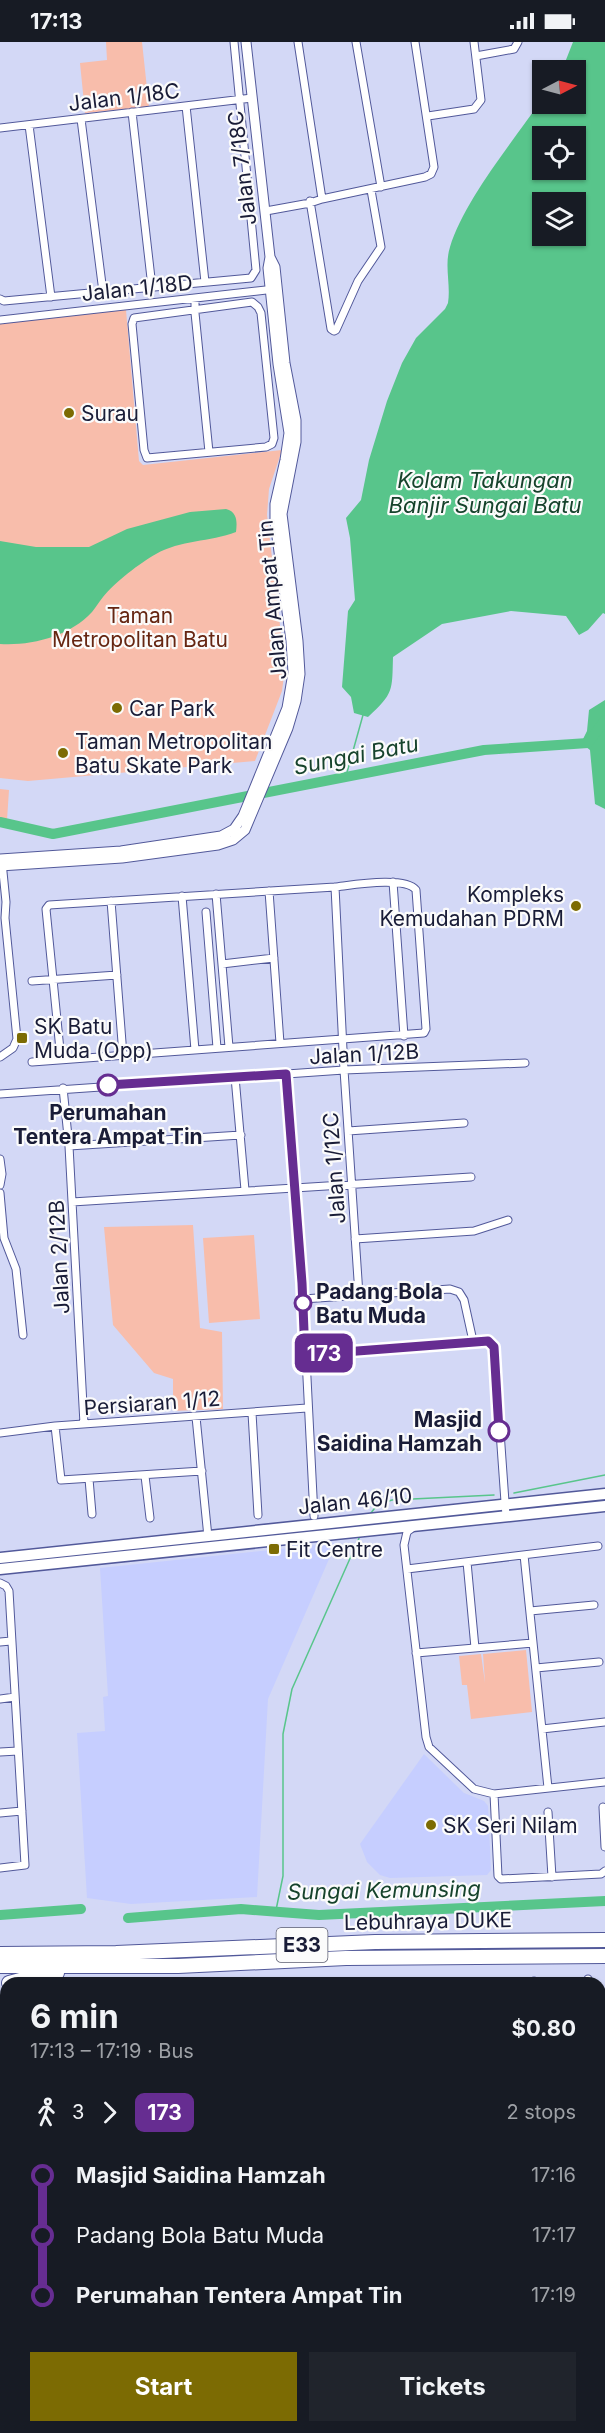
<!DOCTYPE html>
<meta charset="utf-8">
<style>
:root{--surface:#171b24;--page:#20242c;--text:#f1f3f6;--muted:#9ea1a6;--accent:#7c6b03}
body{margin:0;font-family:Inter,sans-serif;background:var(--page);color:var(--text);height:100vh;display:flex;flex-direction:column;font-size:22px;white-space:nowrap}
*{box-sizing:border-box;margin:0}
p{font-size:20px;color:var(--muted)}
.icon{flex:none;width:33px;height:33px;fill:none;stroke:currentColor;stroke-width:2;stroke-linecap:round;stroke-linejoin:round}
.map{position:relative;flex:1;overflow:hidden}
.drawer{position:absolute;left:0px;top:1935px;width:606px;height:456px;display:flex;flex-direction:column;background:var(--surface);border-radius:18px 18px 0 0;box-shadow:0 2px 4px #0004}
.drawer>*{flex:none}
.badge{padding:0 12px;border-radius:9px;font-size:21px;line-height:39px}
.needle{width:39px;rotate:84deg}
.fabs{position:absolute;left:532px;top:18px;display:grid;gap:12px}
.fabs a{display:grid;place-items:center;width:54px;height:54px;border-radius:0px;background:var(--surface);box-shadow:0 2px 4px #0004;font-size:30px}
.map>.badge{position:absolute;translate:-50% -50%;box-shadow:0 0 0 3px #fff}
.legs{display:flex;align-items:center;gap:9px;height:66px;padding:0 30px;font-size:20px}
.legs p{margin-inline-start:auto}
.headline{display:flex;align-items:center;justify-content:space-between;height:102px;padding:0 30px}
h1{font-size:33px;font-weight:700;line-height:45px}
.button{display:flex;gap:12px;margin-top:auto;padding:12px 30px}
.button a{flex:1;height:69px;border-radius:0px;background:var(--accent);color:#fff;font-size:24px;font-weight:700;line-height:69px;text-align:center}
.button a+a{background:var(--page);color:var(--text)}
ul{padding:0 30px;list-style:none}
li{display:flex;align-items:center;gap:21px;height:60px;font-size:22px}
li i{display:grid;place-items:center;width:9px;height:100%;margin:0 8px;background:currentColor}
li i::after{content:'';width:15px;height:15px;margin:-8px;border:4px solid;border-radius:50%;background:var(--surface)}
li p{margin-inline-start:auto}
li:first-child i{background:linear-gradient(#0000 50%,currentColor 0)}
li:last-child i{background:linear-gradient(currentColor 50%,#0000 0)}
.status{display:flex;justify-content:space-between;align-items:center;height:42px;padding:0 30px;background:var(--surface);direction:ltr}
.status svg{height:16px;fill:currentColor}
.map>svg:first-child{display:block}
.built{fill:#c6ceff}
.green{fill:#f8bdab}
.water{fill:#58c58b;fill-rule:evenodd}
.lines{fill:none;stroke-linecap:round;stroke-linejoin:round}
.stream{stroke:#58c58b;stroke-width:1.5}
.river{stroke:#58c58b;stroke-width:10}
.minor-casing{stroke:#52599a;stroke-width:9}
.tertiary-casing{stroke:#52599a;stroke-width:11}
.primary-casing{stroke:#52599a;stroke-width:13}
.motorway-casing{stroke:#52599a;stroke-width:16}
.minor{stroke:#fff;stroke-width:7}
.tertiary{stroke:#fff;stroke-width:9}
.primary{stroke:#fff;stroke-width:10}
.motorway{stroke:#fff;stroke-width:14}
.line-1-casing{stroke:#fff;stroke-width:14}
.line-1{stroke:#662d91;stroke-width:9}
.poi-dot{fill:#7c6b03;stroke:#fbfbfb;stroke-width:2}
.stop-1-dot{fill:#fff;stroke:#662d91;stroke-width:3}
.labels{text-anchor:middle;dominant-baseline:central;stroke-width:4.5;stroke-linejoin:round;paint-order:stroke}
.shield{fill:#fbfbfb;stroke:#5d5f72;stroke-width:1.5}
.shield-label{font-size:20px;font-weight:bold;fill:#191c37}
.street-label{font-size:21px;fill:#191c37;stroke:#fbfbfb}
.poi-label{font-size:21px;fill:#191c37;stroke:#fbfbfb;text-anchor:start}
.park-label{font-size:21px;fill:#662612;stroke:#fbfbfb}
.stop-label{font-size:21px;font-weight:bold;fill:#191c37;stroke:#fbfbfb}
.water-label{font-size:22px;font-style:italic;fill:#16432c;stroke:#fbfbfb}
</style>
<div class="status"><b>17:13</b><svg viewBox="0 0 49 12"><path d="M0 12V9h3v3zM5 12V6h3v6zM10 12V3h3v9zM15 12V0h3v12zM26 1h20v11H26zM47 4h2v5h-2z"/></svg></div>
<div class="map">
<svg width="605" height="2391" viewBox="0 0 605 2391">
<rect width="100%" height="100%" fill="#d3d8f6"/>
<path class="built" d="M336 1501 268 1657 257 1855 131 1862 87 1856 77 1691 105 1689 103 1655 108 1654 100 1526Z
M424 1712 464 1751 484 1759 488 1764 491 1828 487 1833 390 1836 380 1833 367 1820 360 1802Z"/>
<path class="green" d="M106 0H142L149 65 85 71 80 21 107 18Z
M126 268 139 419 143 423 282 408 269 447 267 473 285 626 282 649 255 719 28 739 0 736V281Z
M0 747 9 748 7 778 0 776Z
M193 1183 200 1286 222 1290 223 1367 173 1369V1337L154 1331 113 1283 104 1185Z
M254 1193 260 1277 209 1281 203 1196Z
M526 1608 532 1670 471 1677 467 1643H462L459 1614 481 1612 485 1641 483 1612Z"/>
<path class="water" d="M573 0H605V572L603 571 588 588 579 593 566 574 511 569 442 582 393 615C392 649 394 651 368 675L354 671 351 655 342 645 348 569 355 558 350 496 346 476 361 458 369 418 387 359 402 321 416 296 445 267 448 261C451 242 444 224 450 205 464 158 514 98 543 56V62H576V28H562ZM543 94H576V128H543ZM543 160H576V194H543Z
M226 467C238 470 237 481 236 490 210 500 180 498 156 512 140 521 115 540 103 555 99 560 96 565 92 570 70 594 32 604 0 602V499L36 505H89L127 487 190 470Z
M605 658V767L595 762 590 708 581 701 587 689 589 668Z"/>
<g class="lines">
<path class="stream" d="M346 734 363 673
M514 1451 605 1433
M371 1471 377 1463 392 1458 494 1453
M276 1868 283 1834V1692L292 1647 360 1494
M0 2036 6 2035"/>
<path class="river" d="M0 780 53 792 484 708 588 701 605 678
M0 1873 81 1867
M128 1876 241 1867 319 1873 605 1859"/>
<g class="minor-casing">
<path id="minor" d="M298 0 322 157
M356 0 381 145
M476 14 514 7 518 0
M186 64 205 240
M132 70 152 245
M428 74 474 67 481 58 474 0
M81 77 103 250
M29 83 51 255
M0 86 252 56
M310 159 331 287 334 289 336 288 358 239 381 205 371 148
M266 169 310 161 322 157 425 135 431 132 434 125 415 0
M195 256V271L209 410
M0 257 4 259 251 236 256 228 234 0
M252 260 258 265 261 271 274 396 272 402 266 405 147 416 144 408 132 282 134 276Z
M0 278 275 247
M393 840 404 994
M269 849 280 1001
M216 852 229 1005
M182 854 195 1008
M111 859 123 1013
M206 870 217 1006
M222 922 274 916
M32 939 117 933
M0 1015 13 1006 17 997 5 876 6 860 2 820
M61 1018 46 867 49 863 335 845 344 1028 359 1253
M32 1020 424 991 426 987 416 848C405 834 353 843 335 845
M286 1032 303 1257 314 1474
M235 1035 245 1148
M63 1046 69 1104 84 1382
M0 1052 344 1028 525 1021
M348 1089 464 1081
M69 1104 241 1093
M0 1117 2 1132 0 1143
M0 1151 4 1196 16 1227 23 1293
M72 1160 471 1135
M355 1197 474 1189 508 1178
M303 1257 450 1247 459 1250 464 1258 473 1299
M305 1313 484 1298 491 1300 494 1305 506 1474
M252 1371 258 1473
M196 1375 208 1495
M55 1384 61 1438 202 1429
M0 1391 55 1384 307 1366
M145 1434 150 1476
M89 1437 92 1472
M415 1484 407 1490 404 1503 426 1695 429 1705 474 1747 494 1752 605 1740
M524 1513 548 1746
M467 1520 475 1606
M407 1527 598 1504
M0 1541 6 1544 9 1549 25 1823 0 1826
M530 1569 594 1563
M0 1600 11 1599
M416 1611 533 1601
M536 1626 599 1620
M0 1657 15 1655
M542 1687 605 1680
M0 1710 18 1709
M494 1752 498 1834 501 1837 601 1832 605 1829
M603 1765 605 1805
M548 1770 552 1835
M0 1771 22 1769
M588 1937V1941
M534 1939V1941
M600 2003 605 2002
M0 2041 6 2040
M0 2093 6 2092
M0 2141 6 2143
M0 2179 6 2182
M600 2250 605 2249
M0 2291 6 2296
M600 2319H605
M0 2331 6 2325
M603 2347 605 2376
M299 2385 312 2388 316 2385
M411 2385V2391
M517 2385 518 2391
M563 2385 564 2391
M237 2387 239 2385
M167 2391 172 2385
M273 2391 278 2385"/>
</g>
<g class="tertiary-casing">
<path id="tertiary" d="M0 817 121 809 221 794 234 787 243 774 287 666 293 631 291 599 275 480V462L285 418 289 391 278 322 268 226 270 215
M0 824 122 816 218 803 233 798 245 788 288 686 296 659 300 632 298 599 282 472 296 400V378L285 321 275 225 270 215 246 0
M0 2345 6 2349
M62 2385 72 2391"/>
</g>
<g class="primary-casing">
<path id="primary" d="M0 1516 605 1452
M0 1527 605 1464"/>
</g>
<g class="motorway-casing">
<path id="motorway" d="M0 1912 116 1911 375 1900 605 1898
M0 1924H178L346 1916 605 1914
M9 1941 35 1934 57 1931"/>
</g>
<use href="#minor" class="minor"/>
<use href="#tertiary" class="tertiary"/>
<use href="#primary" class="primary"/>
<use href="#motorway" class="motorway"/>
</g>
<g class="lines">
<g class="line-1-casing">
<path id="line-1" d="M108 1043 286 1032 302 1241 305 1313 488 1299 494 1305 499 1389"/>
</g>
<use href="#line-1" class="line-1"/>
</g>
<g class="poi-dot">
<circle cx="69" cy="371" r="6"/>
<circle cx="117" cy="666" r="6"/>
<circle cx="63" cy="711" r="6"/>
<circle cx="576" cy="864" r="6"/>
<rect x="16" y="990" width="12" height="12" rx="3"/>
<rect x="268" y="1501" width="12" height="12" rx="3"/>
<circle cx="431" cy="1783" r="6"/>
</g>
<g class="stop-1-dot">
<circle cx="108" cy="1043" r="10"/>
<circle cx="303" cy="1261" r="8"/>
<circle cx="499" cy="1389" r="10"/>
</g>
<g class="labels">
<rect class="shield" x="276.5" y="1886" width="51" height="34" rx="4.5"/>
<g class="shield-label">
<text x="302" y="1903">E33</text>
</g>
<g class="street-label">
<text transform="translate(124 55) rotate(-7)">Jalan 1/18C</text>
<text transform="translate(242 126) rotate(-97)">Jalan 7/18C</text>
<text transform="translate(137 246) rotate(-6)">Jalan 1/18D</text>
<text transform="translate(272 558) rotate(-95)">Jalan Ampat Tin</text>
<text transform="translate(364 1012) rotate(-3)">Jalan 1/12B</text>
<text transform="translate(334 1126) rotate(-94)">Jalan 1/12C</text>
<text transform="translate(59 1215) rotate(-93)">Jalan 2/12B</text>
<text transform="translate(152 1361) rotate(-4)">Persiaran 1/12</text>
<text transform="translate(355 1459) rotate(-6)">Jalan 46/10</text>
<text transform="translate(428 1879) rotate(-1)">Lebuhraya DUKE</text>
</g>
<g class="poi-label">
<text x="81" y="371">Surau</text>
<text x="129" y="666">Car Park</text>
<text x="75" y="699">Taman Metropolitan<tspan x="75" dy="24">Batu Skate Park</tspan></text>
<text x="564" y="852" text-anchor="end">Kompleks<tspan x="564" dy="24">Kemudahan PDRM</tspan></text>
<text x="34" y="984">SK Batu<tspan x="34" dy="24">Muda (Opp)</tspan></text>
<text x="286" y="1507">Fit Centre</text>
<text x="443" y="1783">SK Seri Nilam</text>
</g>
<g class="park-label">
<text x="140" y="573">Taman<tspan x="140" dy="24">Metropolitan Batu</tspan></text>
</g>
<g class="stop-label">
<text x="108" y="1070">Perumahan<tspan x="108" dy="24">Tentera Ampat Tin</tspan></text>
<text x="316" y="1249" text-anchor="start">Padang Bola<tspan x="316" dy="24">Batu Muda</tspan></text>
<text x="482" y="1377" text-anchor="end">Masjid<tspan x="482" dy="24">Saidina Hamzah</tspan></text>
</g>
<g class="water-label">
<text x="485" y="438">Kolam Takungan<tspan x="485" dy="25">Banjir Sungai Batu</tspan></text>
<text transform="translate(356 713) rotate(-11)">Sungai Batu</text>
<text transform="translate(384 1848) rotate(-1)">Sungai Kemunsing</text>
</g>
</g>
</svg>
<div class="fabs">
<a><svg class="needle" viewBox="-14 -14 28 28"><path d="M0-13l5 13h-10z" fill="#e53935"/><path d="M0 13l5-13h-10z" fill="#9ea1a6"/></svg></a>
<a><svg class="icon" aria-label="locate" viewBox="0 0 24 24"><circle cx="12" cy="12" r="6"/><path d="M12 2v4M12 18v4M2 12h4M18 12h4"/></svg></a>
<a><svg class="icon" aria-label="layers" viewBox="0 0 24 24"><path d="M12 4l9 5-9 5-9-5zM3 14l9 5 9-5"/></svg></a>
</div>
<b class="badge" style="left:324px;top:1311px;background:#662d91;color:#fff">173</b>
<section class="drawer">
<div class="headline"><div><h1>6 min</h1><p>17:13 – 17:19 · Bus</p></div><b>$0.80</b></div>
<div class="legs"><svg class="icon" aria-label="walk" viewBox="0 0 24 24"><circle cx="13" cy="4" r="2"/><path d="M13 8l-2 6 4 7M11 14l-3 7M7 12l3-4h3l4 4"/></svg>3<svg class="icon" aria-label="forward" viewBox="0 0 24 24"><path d="M9 5l7 7-7 7"/></svg><b class="badge" style="background:#662d91;color:#fff">173</b><p>2 stops</p></div>
<ul>
<li><i style="color:#662d91"></i><b>Masjid Saidina Hamzah</b><p>17:16</p></li>
<li><i style="color:#662d91"></i><span>Padang Bola Batu Muda</span><p>17:17</p></li>
<li><i style="color:#662d91"></i><b>Perumahan Tentera Ampat Tin</b><p>17:19</p></li>
</ul>
<div class="button"><a>Start</a><a>Tickets</a></div>
</section>
</div>
